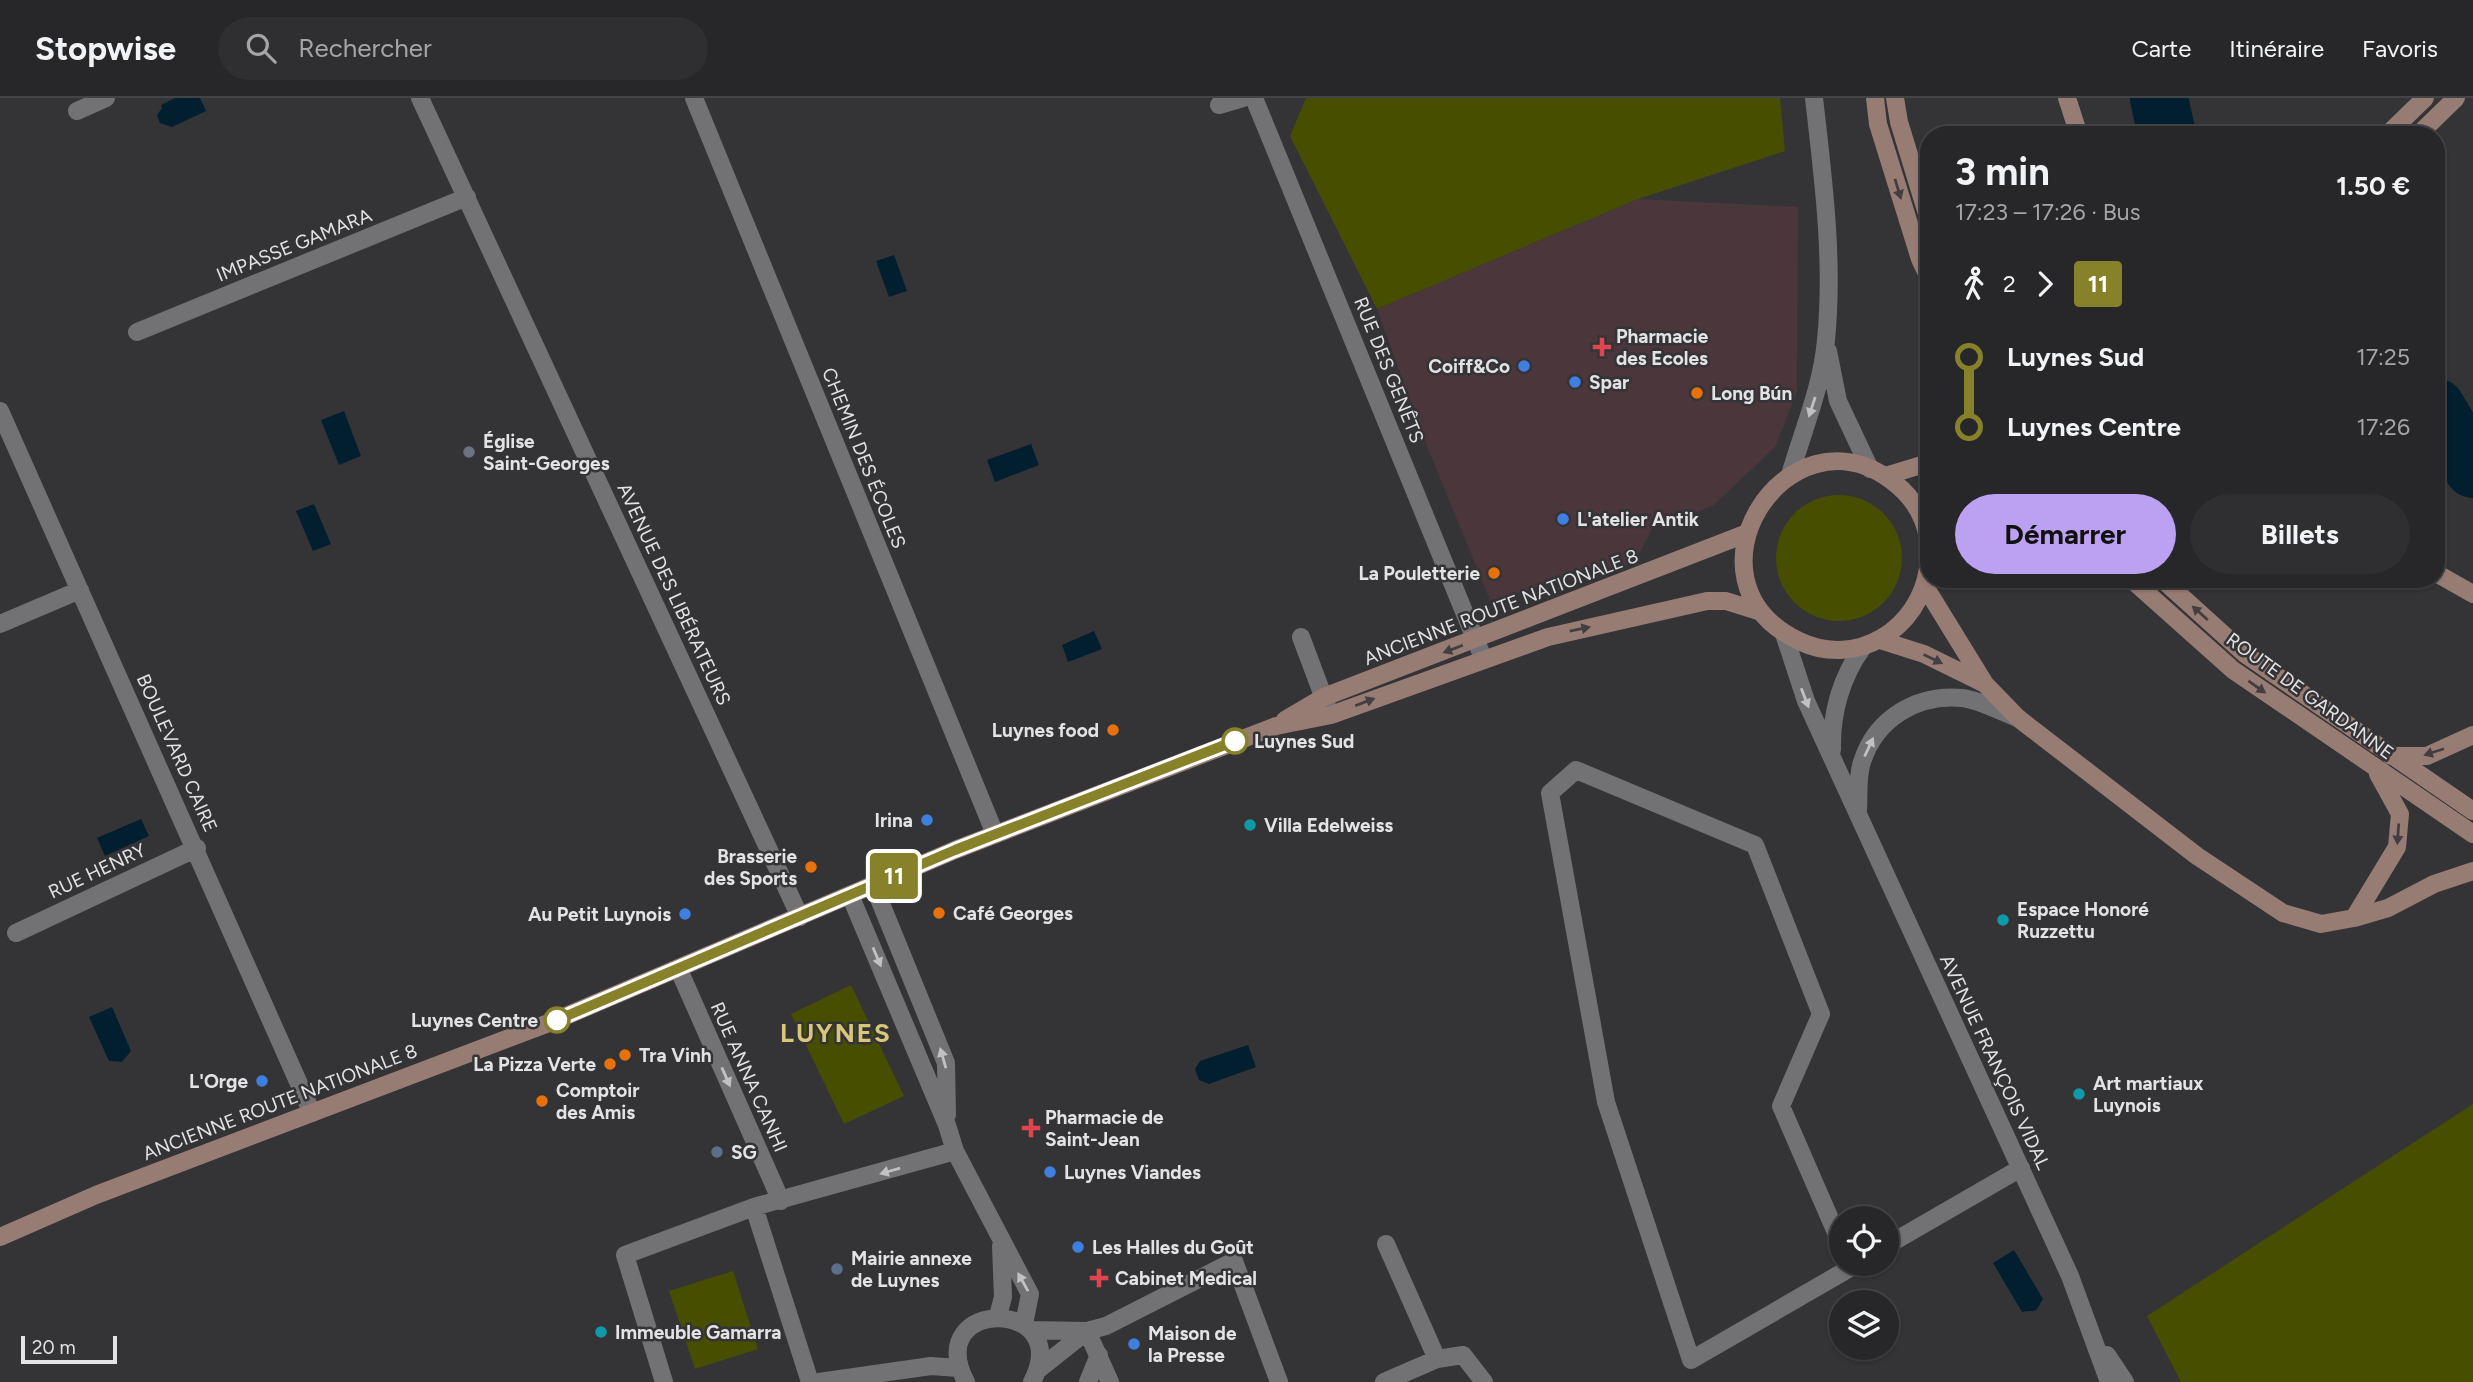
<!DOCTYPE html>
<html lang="fr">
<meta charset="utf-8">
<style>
:root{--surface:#272729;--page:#2f2f31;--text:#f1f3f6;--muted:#a4a5a8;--line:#434446;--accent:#bca0f2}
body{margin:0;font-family:Figtree,sans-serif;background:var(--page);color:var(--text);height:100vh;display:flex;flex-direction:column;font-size:26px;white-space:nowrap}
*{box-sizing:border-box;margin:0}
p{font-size:23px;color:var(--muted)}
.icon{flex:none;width:38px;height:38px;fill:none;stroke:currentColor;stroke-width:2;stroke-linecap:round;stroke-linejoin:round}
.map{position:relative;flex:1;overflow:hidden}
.panel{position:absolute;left:1920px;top:28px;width:525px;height:462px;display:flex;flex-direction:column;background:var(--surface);border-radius:28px;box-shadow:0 2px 5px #0004,0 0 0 2px var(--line)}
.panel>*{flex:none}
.badge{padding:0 14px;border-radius:5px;font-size:24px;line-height:46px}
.fabs{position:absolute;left:1829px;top:1108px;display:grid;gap:14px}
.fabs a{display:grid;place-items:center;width:70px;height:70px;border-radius:50%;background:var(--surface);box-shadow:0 2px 5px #0004,0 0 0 2px var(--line);font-size:35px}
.scale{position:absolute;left:21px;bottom:18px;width:96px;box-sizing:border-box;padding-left:7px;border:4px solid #e3e2e4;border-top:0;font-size:19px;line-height:24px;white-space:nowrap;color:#e3e2e4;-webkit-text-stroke:5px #343437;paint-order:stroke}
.map>.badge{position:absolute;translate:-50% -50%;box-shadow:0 0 0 4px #fff}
.legs{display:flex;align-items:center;gap:10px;height:77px;padding:0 35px;font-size:23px}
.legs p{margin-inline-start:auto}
.head{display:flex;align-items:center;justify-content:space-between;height:119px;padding:0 35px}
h1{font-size:38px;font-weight:700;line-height:52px}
.primary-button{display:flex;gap:14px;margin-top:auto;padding:14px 35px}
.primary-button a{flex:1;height:80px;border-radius:42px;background:var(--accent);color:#111;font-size:28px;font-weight:700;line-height:80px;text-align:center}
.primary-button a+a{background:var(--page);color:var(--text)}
ul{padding:0 35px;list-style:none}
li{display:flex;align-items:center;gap:24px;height:70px;font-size:26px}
li i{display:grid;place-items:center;width:10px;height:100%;margin:0 9px;background:currentColor}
li i::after{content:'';width:18px;height:18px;margin:-9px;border:5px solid;border-radius:50%;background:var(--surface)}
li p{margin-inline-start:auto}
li:first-child i{background:linear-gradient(#0000 50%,currentColor 0)}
li:last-child i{background:linear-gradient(currentColor 50%,#0000 0)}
header{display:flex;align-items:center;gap:42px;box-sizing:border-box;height:98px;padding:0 35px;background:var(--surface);border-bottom:2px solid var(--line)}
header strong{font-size:33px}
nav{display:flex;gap:38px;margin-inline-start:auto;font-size:24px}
.search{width:490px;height:63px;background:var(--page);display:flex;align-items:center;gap:18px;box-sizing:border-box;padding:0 24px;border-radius:38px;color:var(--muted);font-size:26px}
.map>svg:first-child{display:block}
.commercial{fill:#4a363b}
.green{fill:#474e00}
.water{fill:#021f30}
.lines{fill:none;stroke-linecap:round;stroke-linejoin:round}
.river{stroke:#021f30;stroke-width:58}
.pedestrian{stroke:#727275;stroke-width:18}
.minor{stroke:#727275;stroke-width:18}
.secondary{stroke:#977c74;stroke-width:18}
.oneway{fill:#433f40}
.oneway2{fill:#c1c0c3}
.line-1-casing{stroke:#fff;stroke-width:16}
.line-1{stroke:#87812a;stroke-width:10}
.health-dot{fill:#e0444e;stroke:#343437;stroke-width:2.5}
.shop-dot{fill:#3f7fe0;stroke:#343437;stroke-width:2.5}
.food-dot{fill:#e8710a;stroke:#343437;stroke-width:2.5}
.worship-dot{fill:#6b7280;stroke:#343437;stroke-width:2.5}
.stop-1-dot{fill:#fff;stroke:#87812a;stroke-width:3.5}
.culture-dot{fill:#0f9aa8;stroke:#343437;stroke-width:2.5}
.service-dot{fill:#5c6f8a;stroke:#343437;stroke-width:2.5}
.labels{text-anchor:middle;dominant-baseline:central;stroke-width:5;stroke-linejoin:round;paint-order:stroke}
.street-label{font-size:19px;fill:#e3e2e4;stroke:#343437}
.poi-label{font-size:19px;font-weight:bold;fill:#e3e2e4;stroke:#343437;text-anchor:start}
.stop-label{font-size:19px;font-weight:bold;fill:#e3e2e4;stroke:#343437;text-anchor:start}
.district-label{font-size:26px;font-weight:bold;letter-spacing:2px;fill:#d8c779;stroke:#343437}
</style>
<header>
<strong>Stopwise</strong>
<div class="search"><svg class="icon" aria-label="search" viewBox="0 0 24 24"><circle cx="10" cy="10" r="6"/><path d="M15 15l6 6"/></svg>Rechercher</div>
<nav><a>Carte</a><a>Itinéraire</a><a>Favoris</a></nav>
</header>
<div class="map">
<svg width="2473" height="1284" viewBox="0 0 2473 1284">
<rect width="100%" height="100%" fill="#343437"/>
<path class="commercial" d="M1638 101 1798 109 1797 294 1775 349 1714 407 1690 417 1656 424 1634 465 1490 502 1425 343 1377 211Z"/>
<path class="green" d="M1306 0H1780L1785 53 1638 101 1377 211 1290 38Z
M1776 460a63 63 0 1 1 126 0a63 63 0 1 1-126 0Z
M851 887 904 998 844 1026 791 916Z
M2473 1006V1284H2181L2147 1218Z
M733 1173 758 1251 695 1271 669 1193Z"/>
<path class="water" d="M175 0H200L206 13 172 29 160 25 157 17 162 10 161 7Z
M894 157 907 193 889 199 876 163Z
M344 313 361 358 339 367 321 322Z
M1031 346 1039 367 995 384 987 362Z
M314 406 331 446 313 453 296 413Z
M1094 533 1102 551 1068 564 1062 547Z
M141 721 149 738 105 758 97 740Z
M112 909 131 953 122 964 109 963 89 919Z
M1248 947 1256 969 1209 986 1199 982 1195 971 1200 963Z
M2014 1152 2043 1201C2033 1217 2040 1211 2022 1214L1993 1165Z"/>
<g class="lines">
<path class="river" d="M2159 0 2167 37
M2436 309 2473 371"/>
<path class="pedestrian" d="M1088 1284 1099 1257"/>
<path class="minor" d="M420 0 800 819
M694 0 995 736
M1254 0 1483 560
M1219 7 1243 0
M77 13 106 0
M137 234 467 99
M1828 253 1838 303 1870 371
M0 313 312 1015
M1790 377C1803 332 1822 288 1826 242 1834 162 1823 79 1814 0
M0 526 80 492
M1784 536 1806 603 2070 1178 2109 1284
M1301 539 1328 611
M1832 652C1831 616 1841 579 1863 549
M1858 712C1859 697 1857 678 1862 664 1876 620 1917 596 1962 600 1980 602 2001 614 2018 620
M873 786 946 965 947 1017
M850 797 947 1027 955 1053 1030 1196 1024 1226
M16 835 197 750
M679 872 781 1103
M754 1109 955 1053
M1386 1146 1437 1261
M1841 1146 1781 1008 1821 916 1755 747 1576 672 1550 695 1606 1004 1691 1262 1857 1166
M1886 1148 2021 1070
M998 1218 1003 1199 1001 1148
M1030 1232 1087 1233 1106 1228 1234 1163 1279 1284
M1087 1233 1110 1284
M2107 1257 2125 1284
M1038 1272 1087 1233
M664 1284 625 1157 754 1109 810 1284
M819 1284 931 1268 958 1270
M966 1284C921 1198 1076 1200 1032 1284
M1384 1284 1437 1261 1463 1257 1484 1284"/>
<path class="secondary" d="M1875 0 1878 26 1920 161 1928 178
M1895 0 1899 24 1928 119
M2067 0 2079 37
M2387 37 2425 0
M2418 37 2456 0
M1885 378 1928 365
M1928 440C1924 417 1911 397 1892 383 1787 304 1673 483 1799 543 1857 571 1920 530 1928 470
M2436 475 2473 496
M2131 481 2233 572 2473 736
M2162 481 2245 556 2473 713
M1926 490 1985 586 2018 620 2197 758 2283 815 2321 826 2354 820 2388 810 2434 786 2473 773
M1880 542 1924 556 1985 586
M1285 622 1324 599 1745 436
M2391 658H2427L2473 637
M2354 820 2397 749 2400 716 2378 676
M0 1139 96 1097 554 923 955 752 1276 628 1331 617 1548 539 1707 503H1726L1761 514"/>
</g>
<defs><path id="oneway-solid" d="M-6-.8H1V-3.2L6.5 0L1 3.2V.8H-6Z" transform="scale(1.75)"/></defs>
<g class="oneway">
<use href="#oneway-solid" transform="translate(1898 91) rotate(73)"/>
<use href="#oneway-solid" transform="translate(2200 515) rotate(-138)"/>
<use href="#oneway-solid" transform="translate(1580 531) rotate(-12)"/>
<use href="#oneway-solid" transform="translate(1453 551) rotate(159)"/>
<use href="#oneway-solid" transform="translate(1933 561) rotate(26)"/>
<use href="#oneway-solid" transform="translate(2257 589) rotate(35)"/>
<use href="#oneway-solid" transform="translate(1365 604) rotate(-21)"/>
<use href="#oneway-solid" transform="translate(2434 654) rotate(162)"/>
<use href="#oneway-solid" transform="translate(2398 736) rotate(94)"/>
</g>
<g class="oneway2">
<use href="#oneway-solid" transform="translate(1812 309) rotate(108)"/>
<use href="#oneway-solid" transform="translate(1805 600) rotate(69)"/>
<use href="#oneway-solid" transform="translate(1869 649) rotate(-65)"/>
<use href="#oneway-solid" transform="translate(877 859) rotate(67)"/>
<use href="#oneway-solid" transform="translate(943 960) rotate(-106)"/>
<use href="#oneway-solid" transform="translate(726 979) rotate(66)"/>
<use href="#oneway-solid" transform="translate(890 1073) rotate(164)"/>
<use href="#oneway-solid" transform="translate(1023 1184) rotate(-119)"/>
</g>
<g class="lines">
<g class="line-1-casing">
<path id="line-1" d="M557 922 955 752 1235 643"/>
</g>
<use href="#line-1" class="line-1"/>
</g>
<g class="health-dot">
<path d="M1598.5 238.5h7v7h7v7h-7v7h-7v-7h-7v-7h7z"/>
<path d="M1027.5 1019.5h7v7h7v7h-7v7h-7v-7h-7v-7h7z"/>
<path d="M1095.5 1169.5h7v7h7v7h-7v7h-7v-7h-7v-7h7z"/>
</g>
<g class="shop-dot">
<circle cx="1524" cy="268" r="7"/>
<circle cx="1575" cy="284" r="7"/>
<circle cx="1563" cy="421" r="7"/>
<circle cx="927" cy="722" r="7"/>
<circle cx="685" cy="816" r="7"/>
<circle cx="262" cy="983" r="7"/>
<circle cx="1050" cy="1074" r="7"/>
<circle cx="1078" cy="1149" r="7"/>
<circle cx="1134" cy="1246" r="7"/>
</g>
<g class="food-dot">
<circle cx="1697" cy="295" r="7"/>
<circle cx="1494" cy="475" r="7"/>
<circle cx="1113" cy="632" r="7"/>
<circle cx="811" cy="769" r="7"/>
<circle cx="939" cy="815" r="7"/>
<circle cx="625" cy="957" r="7"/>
<circle cx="610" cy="966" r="7"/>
<circle cx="542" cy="1003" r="7"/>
</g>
<circle class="worship-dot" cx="469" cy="354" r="7"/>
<g class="stop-1-dot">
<circle cx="1235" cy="643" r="12"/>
<circle cx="557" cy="922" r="12"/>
</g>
<g class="culture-dot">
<circle cx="1250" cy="727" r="7"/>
<circle cx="2003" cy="822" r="7"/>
<circle cx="2079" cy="996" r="7"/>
<circle cx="601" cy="1234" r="7"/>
</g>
<g class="service-dot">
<circle cx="717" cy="1054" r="7"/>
<circle cx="837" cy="1171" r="7"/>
</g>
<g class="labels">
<g class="street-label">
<text transform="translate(294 147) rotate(-22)">IMPASSE GAMARA</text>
<text transform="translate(1389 272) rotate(68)">RUE DES GENÊTS</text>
<text transform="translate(864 360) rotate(68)">CHEMIN DES ÉCOLES</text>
<text transform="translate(674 496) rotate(65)">AVENUE DES LIBÉRATEURS</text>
<text transform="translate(1501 509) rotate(-21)">ANCIENNE ROUTE NATIONALE 8</text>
<text transform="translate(2310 598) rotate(36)">ROUTE DE GARDANNE</text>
<text transform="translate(177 655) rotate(66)">BOULEVARD CAIRE</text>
<text transform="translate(97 773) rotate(-25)">RUE HENRY</text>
<text transform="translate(1995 964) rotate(65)">AVENUE FRANÇOIS VIDAL</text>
<text transform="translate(749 979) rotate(66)">RUE ANNA CANHI</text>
<text transform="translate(280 1004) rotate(-21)">ANCIENNE ROUTE NATIONALE 8</text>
</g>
<g class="poi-label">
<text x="1616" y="238">Pharmacie<tspan x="1616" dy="22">des Ecoles</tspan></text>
<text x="1510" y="268" text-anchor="end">Coiff&amp;Co</text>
<text x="1589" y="284">Spar</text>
<text x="1711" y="295">Long Bún</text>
<text x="483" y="343">Église<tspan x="483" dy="22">Saint-Georges</tspan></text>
<text x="1577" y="421">L'atelier Antik</text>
<text x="1480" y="475" text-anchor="end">La Pouletterie</text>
<text x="1099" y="632" text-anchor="end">Luynes food</text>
<text x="913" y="722" text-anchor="end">Irina</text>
<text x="1264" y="727">Villa Edelweiss</text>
<text x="797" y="758" text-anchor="end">Brasserie<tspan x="797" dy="22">des Sports</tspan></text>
<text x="2017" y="811">Espace Honoré<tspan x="2017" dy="22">Ruzzettu</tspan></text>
<text x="953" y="815">Café Georges</text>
<text x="671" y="816" text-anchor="end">Au Petit Luynois</text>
<text x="639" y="957">Tra Vinh</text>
<text x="596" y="966" text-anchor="end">La Pizza Verte</text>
<text x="248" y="983" text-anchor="end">L'Orge</text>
<text x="2093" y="985">Art martiaux<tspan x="2093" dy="22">Luynois</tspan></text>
<text x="556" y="992">Comptoir<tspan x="556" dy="22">des Amis</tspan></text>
<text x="1045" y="1019">Pharmacie de<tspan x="1045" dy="22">Saint-Jean</tspan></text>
<text x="731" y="1054">SG</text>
<text x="1064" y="1074">Luynes Viandes</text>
<text x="1092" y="1149">Les Halles du Goût</text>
<text x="851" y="1160">Mairie annexe<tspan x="851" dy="22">de Luynes</tspan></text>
<text x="1115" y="1180">Cabinet Medical</text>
<text x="615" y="1234">Immeuble Gamarra</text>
<text x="1148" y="1235">Maison de<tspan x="1148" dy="22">la Presse</tspan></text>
</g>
<g class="stop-label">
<text x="1254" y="643">Luynes Sud</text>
<text x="538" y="922" text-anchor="end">Luynes Centre</text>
</g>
<g class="district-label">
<text x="836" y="935">LUYNES</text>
</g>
</g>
</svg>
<div class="fabs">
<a><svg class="icon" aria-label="locate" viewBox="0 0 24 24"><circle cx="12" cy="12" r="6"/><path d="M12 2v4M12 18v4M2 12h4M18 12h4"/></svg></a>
<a><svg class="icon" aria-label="layers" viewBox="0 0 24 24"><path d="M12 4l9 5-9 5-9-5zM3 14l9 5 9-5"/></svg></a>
</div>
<div class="scale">20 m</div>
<b class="badge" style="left:894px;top:778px;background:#87812a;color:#fff">11</b>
<section class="panel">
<div class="head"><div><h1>3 min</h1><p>17:23 – 17:26 · Bus</p></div><b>1.50 €</b></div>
<div class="legs"><svg class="icon" aria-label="walk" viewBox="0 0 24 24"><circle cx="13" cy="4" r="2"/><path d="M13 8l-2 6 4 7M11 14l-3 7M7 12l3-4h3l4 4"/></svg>2<svg class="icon" aria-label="forward" viewBox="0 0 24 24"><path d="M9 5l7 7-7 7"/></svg><b class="badge" style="background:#87812a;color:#fff">11</b></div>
<ul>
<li><i style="color:#87812a"></i><b>Luynes Sud</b><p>17:25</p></li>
<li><i style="color:#87812a"></i><b>Luynes Centre</b><p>17:26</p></li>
</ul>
<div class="primary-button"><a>Démarrer</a><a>Billets</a></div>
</section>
</div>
